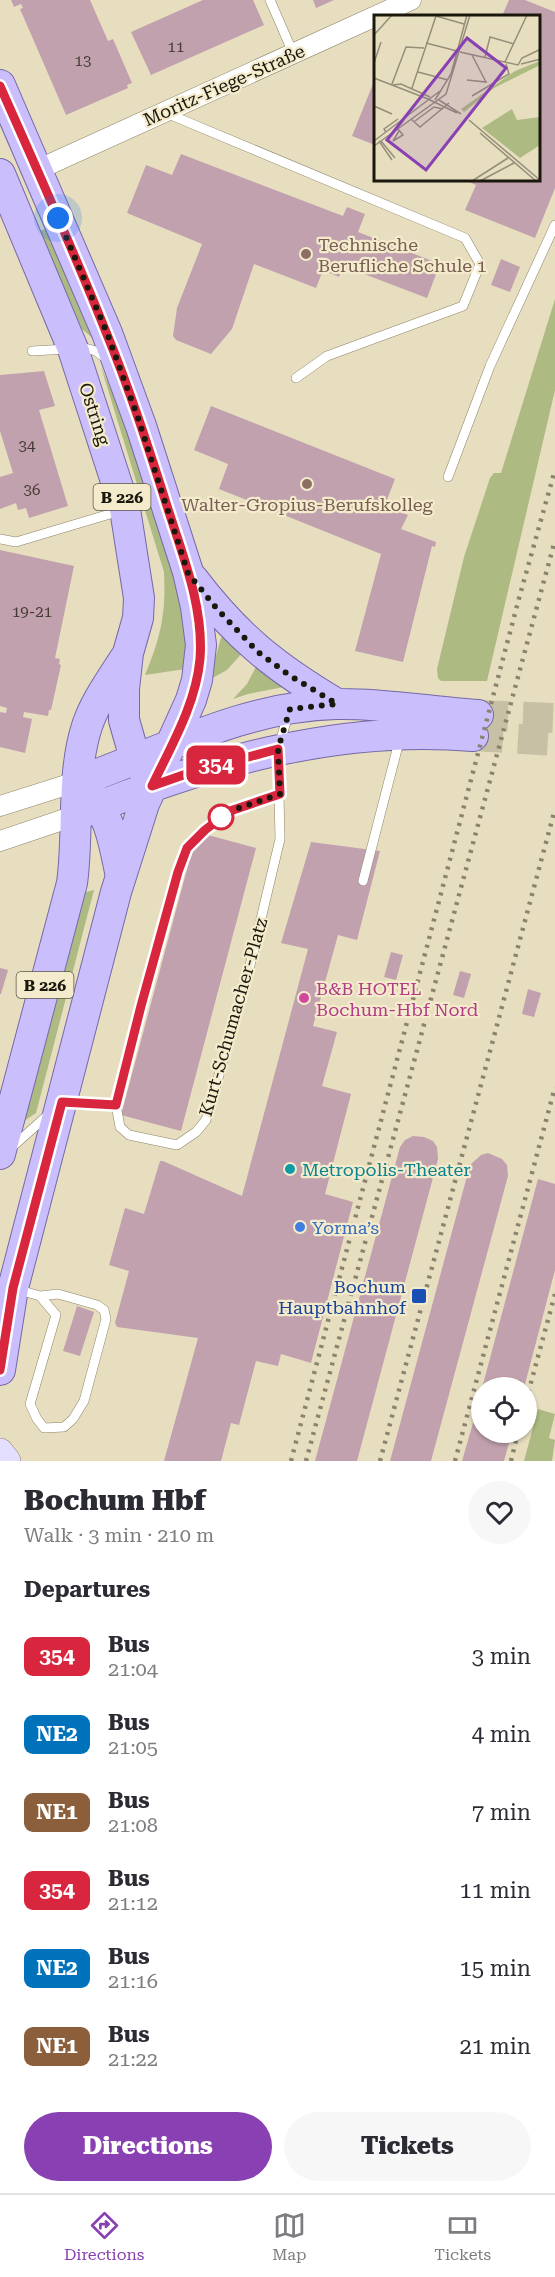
<!DOCTYPE html>
<meta charset="utf-8">
<style>
:root{--surface:#fff;--page:#f7f7f7;--text:#2b2b33;--muted:#7c7c81;--line:#e1e1e2;--accent:#8840b3}
body{margin:0;font-family:"Roboto Serif",serif;background:var(--page);color:var(--text);height:100vh;display:flex;flex-direction:column;font-size:22px;white-space:nowrap}
*{box-sizing:border-box;margin:0}
p{font-size:20px;color:var(--muted)}
.icon{flex:none;width:33px;height:33px;fill:none;stroke:currentColor;stroke-width:2;stroke-linecap:round;stroke-linejoin:round}
.map{position:relative;height:1461px;overflow:hidden}
.sheet{display:flex;flex-direction:column;background:var(--surface);flex:1}
.sheet>*{flex:none}
.badge{padding:0 12px;border-radius:9px;font-size:21px;line-height:39px}
.buttons{position:absolute;left:471px;top:1377px;display:grid;gap:12px}
.buttons a{display:grid;place-items:center;width:66px;height:66px;border-radius:50%;background:var(--surface);box-shadow:0 2px 4px #0004;font-size:30px}
.you{position:absolute;width:30px;height:30px;margin:-15px;border:4px solid #fff;border-radius:50%;background:#1a73e8;box-shadow:0 0 0 9px #1a73e833}
.map>.badge{position:absolute;translate:-50% -50%;box-shadow:0 0 0 3px #fff}
h2{padding:0 24px;font-size:22px;line-height:54px}
.round{display:grid;place-items:center;flex:none;width:63px;height:63px;border-radius:32px;background:var(--page)}
.overview{display:flex;align-items:center;justify-content:space-between;height:102px;padding:0 24px}
h1{font-size:28px;font-weight:800;line-height:45px}
.button{display:flex;gap:12px;margin-top:auto;padding:12px 24px}
.button a{flex:1;height:69px;border-radius:36px;background:var(--accent);color:#fff;font-size:24px;font-weight:800;line-height:69px;text-align:center}
.button a+a{background:var(--page);color:var(--text)}
ul{padding:0;list-style:none}
li{display:flex;align-items:center;gap:18px;height:78px;padding:0 24px}
li div{flex:1}
li b{display:block;font-size:22px}
li em{font-style:normal}
li .badge{min-width:66px;font-weight:700;text-align:center}
.tab-bar{display:flex;justify-content:space-around;align-items:center;height:84px;border-top:2px solid var(--line);background:var(--surface);font-size:16px;color:var(--muted)}
.tab-bar a{display:grid;justify-items:center;gap:3px}
.tab-bar .current{color:var(--accent)}
.map>svg:first-child{display:block}
.green{fill:#adba81}
.building{fill:#c1a1ae}
.lines{fill:none;stroke-linecap:round;stroke-linejoin:round}
.primary-tunnel{stroke:#c8c0a5;stroke-width:30;stroke-dasharray:30 15;stroke-linecap:butt}
.lane-casing{stroke:#8c8467;stroke-width:10}
.street-casing{stroke:#8c8467;stroke-width:21}
.secondary-casing{stroke:#8c8467;stroke-width:28}
.primary-casing{stroke:#7568a7;stroke-width:32}
.lane{stroke:#fff;stroke-width:9}
.street{stroke:#fff;stroke-width:20}
.secondary{stroke:#e4dffe;stroke-width:27}
.primary{stroke:#cabffc;stroke-width:30}
.rail{stroke:#8a846f;stroke-width:4.5;stroke-dasharray:3 6;stroke-linecap:butt}
.line-casing{stroke:#fff;stroke-width:14}
.line{stroke:#d7263d;stroke-width:9}
.walk{stroke:#1a170c;stroke-width:6;stroke-dasharray:0 10.8}
.education-dot{fill:#8d6e63;stroke:#f4ebcd;stroke-width:2}
.stop-dot{fill:#fff;stroke:#d7263d;stroke-width:3}
.hotel-dot{fill:#d1479c;stroke:#f4ebcd;stroke-width:2}
.culture-dot{fill:#0f9aa8;stroke:#f4ebcd;stroke-width:2}
.shop-dot{fill:#3f7fe0;stroke:#f4ebcd;stroke-width:2}
.transit-dot{fill:#1a4fb4;stroke:#f4ebcd;stroke-width:2}
.labels{text-anchor:middle;dominant-baseline:central;stroke-width:4.5;stroke-linejoin:round;paint-order:stroke}
.number-label{font-size:15px;fill:#443a34}
.shield{fill:#f4ebcd;stroke:#5b5746;stroke-width:1.5}
.shield-label{font-size:16px;font-weight:bold;fill:#1a170c}
.street-label{font-size:18px;fill:#1a170c;stroke:#f4ebcd}
.education-label{font-size:18px;fill:#785e54;stroke:#f4ebcd;text-anchor:start}
.hotel-label{font-size:18px;fill:#b23c85;stroke:#f4ebcd;text-anchor:start}
.culture-label{font-size:18px;fill:#0d838f;stroke:#f4ebcd;text-anchor:start}
.shop-label{font-size:18px;fill:#366cbe;stroke:#f4ebcd;text-anchor:start}
.transit-label{font-size:18px;fill:#164399;stroke:#f4ebcd;text-anchor:end}
.inset-road{fill:none;stroke:#958e78;stroke-width:1.5}
.view{fill:#8840b3;fill-opacity:0.15;stroke:#8840b3;stroke-width:3}
.inset-edge{fill:none;stroke:#1a170c;stroke-width:3}
</style>
<div class="map">
<svg width="555" height="1461" viewBox="0 0 555 1461">
<rect width="100%" height="100%" fill="#e7dec0"/>
<path class="green" d="M49 227 96 341 82 329 40 231Z
M555 299V390L487 681H441L438 678 437 669 464 557 490 478 494 473H501Z
M101 367 116 401 122 411 166 544 188 633 185 669 145 675C161 636 166 614 164 572Z
M224 635 244 651 227 670 209 680 221 638Z
M258 663 284 687 248 694 233 699 247 684Z
M94 890 36 1113 21 1123 82 893Z
M538 1409 555 1414 549 1438 555 1440 552 1461H524Z"/>
<path class="building" d="M11 0H90L108 41 113 39 132 83 127 85 128 88 66 115 20 9 23 8 21 4 14 7Z
M203 0H253L264 25 151 75 131 32Z
M313 0H334L316 8Z
M509 0H525L555 12V188L535 238 465 210 476 185 464 180H538V16H502Z
M375 79V145L352 136Z
M181 154 343 216 347 207 365 214 358 232 440 264 427 298 343 266 339 277 323 270 316 288 254 264 232 329 211 354 176 340 173 336 177 308 202 244 127 213 146 165 172 175Z
M501 259 520 267 510 292 491 285Z
M44 371 55 406 39 410 68 506 29 518 26 508 18 510 16 503 0 509V477L13 473 0 431V375Z
M211 406 395 479 385 505 408 515 401 529 436 542 435 547 432 546 403 662 355 651 381 554 219 489 228 464 194 450Z
M0 550 74 566 55 658 60 659 59 664 61 665 51 710H49L48 716 24 712 23 717 32 719 25 753 0 747V712L6 713 7 708 0 706Z
M197 832 256 848 181 1131 121 1115Z
M311 842 380 851 357 940 338 935 313 1026 337 1032 322 1086 351 1094 325 1194 353 1202 311 1363 281 1354 278 1366 256 1361 239 1425 231 1423 221 1461H164L198 1338 117 1327 115 1323 129 1271 109 1265 125 1208 144 1214 160 1161H163L242 1196 308 949 281 943Z
M391 952 403 955 396 980 384 977Z
M0 968 8 970 1 994H0Z
M460 971 471 974 464 998 453 995Z
M528 989 541 993 534 1017 522 1014Z
M413 1136 424 1137 433 1141 437 1147 438 1159 357 1461H315L400 1147 405 1140Z
M488 1153 502 1159 507 1165 508 1176 431 1461H390L470 1165 481 1155Z
M538 1179 555 1184V1270L524 1388H482Z
M77 1306 94 1312 80 1356 63 1351Z
M482 1392V1432H512L504 1461H462Z"/>
<g class="lines">
<path class="primary-tunnel" d="M478 715 555 718
M473 736 555 741"/>
<g class="lane-casing">
<path id="lane" d="M270 0 293 53
M166 113 465 238 480 264 463 306 327 356 296 378
M32 351 85 348 96 351 107 359
M448 477 490 366 555 225
M0 539 16 542 120 511
M280 794 230 811 205 830 187 848 178 872 116 1105 120 1127 129 1135 177 1145 196 1132 206 1120 246 982 280 839 278 749 288 715
M363 881 400 738
M66 1103 116 1105
M11 1148 50 1113
M16 1289 40 1296 58 1294 97 1305 104 1310 106 1319 84 1401 73 1419 64 1427 44 1428 37 1419 30 1404 56 1315 40 1296"/>
</g>
<g class="street-casing">
<path id="street" d="M37 170 411 0
M0 806 79 781
M0 841 77 815"/>
</g>
<g class="secondary-casing">
<path id="secondary" d="M0 1452 7 1461"/>
</g>
<g class="primary-casing">
<path id="primary" d="M0 85 107 333 141 426 188 572 196 607 201 645 197 680 191 700 144 804 116 892 13 1288 0 1370
M0 174 73 349 125 509 139 598 138 618 128 653 124 689V720L132 748 152 786
M193 579C237 637 275 667 337 704
M79 781C163 751 245 706 336 704 384 703 431 712 478 715
M87 790C109 812 114 842 120 872
M77 815C202 764 336 724 473 736
M0 1154 72 883C79 833 71 775 87 726 95 702 111 680 125 658"/>
</g>
<use href="#lane" class="lane"/>
<use href="#street" class="street"/>
<use href="#secondary" class="secondary"/>
<use href="#primary" class="primary"/>
<path class="rail" d="M526 1401 555 1294
M291 1461 518 602 555 470
M306 1461 555 540
M380 1461 555 809
M455 1461 555 1087
M511 1461 518 1432"/>
</g>
<g class="lines">
<g class="line-casing">
<path id="line" d="M0 86C36 167 73 249 106 332 130 390 149 449 168 509 183 556 204 608 200 659 196 704 171 746 152 786L189 773 278 749 280 794 230 811 205 830 187 848 178 872 141 1006 116 1105 62 1102 13 1288 0 1370"/>
</g>
<use href="#line" class="line"/>
<path class="walk" d="M58 218 107 333 137 415 188 573 217 609 258 652 289 675 337 704 290 709 278 749 280 794 230 811 218 820 221 817"/>
</g>
<g class="education-dot">
<circle cx="306" cy="254" r="6"/>
<circle cx="307" cy="484" r="6"/>
</g>
<circle class="stop-dot" cx="221" cy="817" r="12"/>
<circle class="hotel-dot" cx="304" cy="998" r="6"/>
<circle class="culture-dot" cx="290" cy="1169" r="6"/>
<circle class="shop-dot" cx="300" cy="1227" r="6"/>
<rect class="transit-dot" x="411" y="1288" width="16" height="16" rx="3"/>
<g class="labels">
<g class="number-label">
<text x="176" y="47">11</text>
<text x="83" y="61">13</text>
<text x="27" y="446">34</text>
<text x="32" y="490">36</text>
<text x="32" y="612">19-21</text>
</g>
<g class="shield">
<rect x="93.5" y="484" width="57" height="26" rx="4.5"/>
<rect x="16.5" y="972" width="57" height="26" rx="4.5"/>
</g>
<g class="shield-label">
<text x="122" y="497">B 226</text>
<text x="45" y="985">B 226</text>
</g>
<g class="street-label">
<text transform="translate(224 85) rotate(-24)">Moritz-Fiege-Straße</text>
<text transform="translate(95 414) rotate(72)">Ostring</text>
<text transform="translate(233 1017) rotate(-74)">Kurt-Schumacher-Platz</text>
</g>
<g class="education-label">
<text x="318" y="244">Technische<tspan x="318" dy="21">Berufliche Schule 1</tspan></text>
<text x="307" y="504" text-anchor="middle">Walter-Gropius-Berufskolleg</text>
</g>
<g class="hotel-label">
<text x="316" y="988">B&amp;B HOTEL<tspan x="316" dy="21">Bochum-Hbf Nord</tspan></text>
</g>
<g class="culture-label">
<text x="302" y="1169">Metropolis-Theater</text>
</g>
<g class="shop-label">
<text x="312" y="1227">Yorma’s</text>
</g>
<g class="transit-label">
<text x="406" y="1286">Bochum<tspan x="406" dy="21">Hauptbahnhof</tspan></text>
</g>
</g>
<g transform="translate(374 15)">
<rect width="166" height="166" fill="#e7dec0"/>
<path d="M166 46V50L120 73 90 97 87 94 141 56ZM138 94 143 105 166 102V130L146 143 108 113Z" fill="#adba81"/>
<path class="inset-road" d="M62 1 90 9M0 20 18 0M52 28 83 36M86 37 144 50 148 43 167 34M111 42 116 22 140 29M131 47 153 0M0 48 7 27M147 49 167 44M44 57 74 65M0 63 54 84M93 65 112 67 98 40M18 69 32 32 50 33M19 70 27 69 56 82M38 73 62 1M98 81 135 59 132 49M54 84 83 98M61 85 77 59 93 0M65 85 87 99M0 91 18 99M37 104 46 112 75 88M95 105 167 166M41 106 60 92 69 94M24 114 29 120 19 126 25 116M12 117 10 114 24 104M106 118 162 166M0 126 66 76M5 126 18 145M7 126 21 143M0 131 72 79 96 0M98 166 134 143M106 166 140 148"/>
<path class="view" d="M93 23 132 53 52 155 13 125Z"/>
<rect width="166" height="166" class="inset-edge"/>
</g>
</svg>
<div class="buttons">
<a><svg class="icon" aria-label="locate" viewBox="0 0 24 24"><circle cx="12" cy="12" r="6"/><path d="M12 2v4M12 18v4M2 12h4M18 12h4"/></svg></a>
</div>
<div class="you" style="left:58px;top:218px"></div>
<b class="badge" style="left:216px;top:765px;background:#d7263d;color:#fff">354</b>
</div>
<section class="sheet">
<div class="overview"><div><h1>Bochum Hbf</h1><p>Walk · 3 min · 210 m</p></div><a class="round"><svg class="icon" aria-label="heart" viewBox="0 0 24 24"><path d="M12 20l-8-8c-3-5 5-10 8-4 3-6 11-1 8 4z"/></svg></a></div>
<h2>Departures</h2>
<ul>
<li><span class="badge" style="background:#d7263d;color:#fff">354</span><div><b>Bus</b><p>21:04</p></div><em>3 min</em></li>
<li><span class="badge" style="background:#0072bc;color:#fff">NE2</span><div><b>Bus</b><p>21:05</p></div><em>4 min</em></li>
<li><span class="badge" style="background:#8b5e3c;color:#fff">NE1</span><div><b>Bus</b><p>21:08</p></div><em>7 min</em></li>
<li><span class="badge" style="background:#d7263d;color:#fff">354</span><div><b>Bus</b><p>21:12</p></div><em>11 min</em></li>
<li><span class="badge" style="background:#0072bc;color:#fff">NE2</span><div><b>Bus</b><p>21:16</p></div><em>15 min</em></li>
<li><span class="badge" style="background:#8b5e3c;color:#fff">NE1</span><div><b>Bus</b><p>21:22</p></div><em>21 min</em></li>
</ul>
<div class="button"><a>Directions</a><a>Tickets</a></div>
</section>
<nav class="tab-bar">
<a class="current"><svg class="icon" aria-label="directions" viewBox="0 0 24 24"><path d="M12 3l9 9-9 9-9-9zM9 14v-3h6M13 9l2 2-2 2"/></svg>Directions</a>
<a><svg class="icon" aria-label="map" viewBox="0 0 24 24"><path d="M3 6l6-2 6 2 6-2v14l-6 2-6-2-6 2zM9 4v14M15 6v14"/></svg>Map</a>
<a><svg class="icon" aria-label="tickets" viewBox="0 0 24 24"><path d="M3 7h18v10H3zM15 7v10"/></svg>Tickets</a>
</nav>
